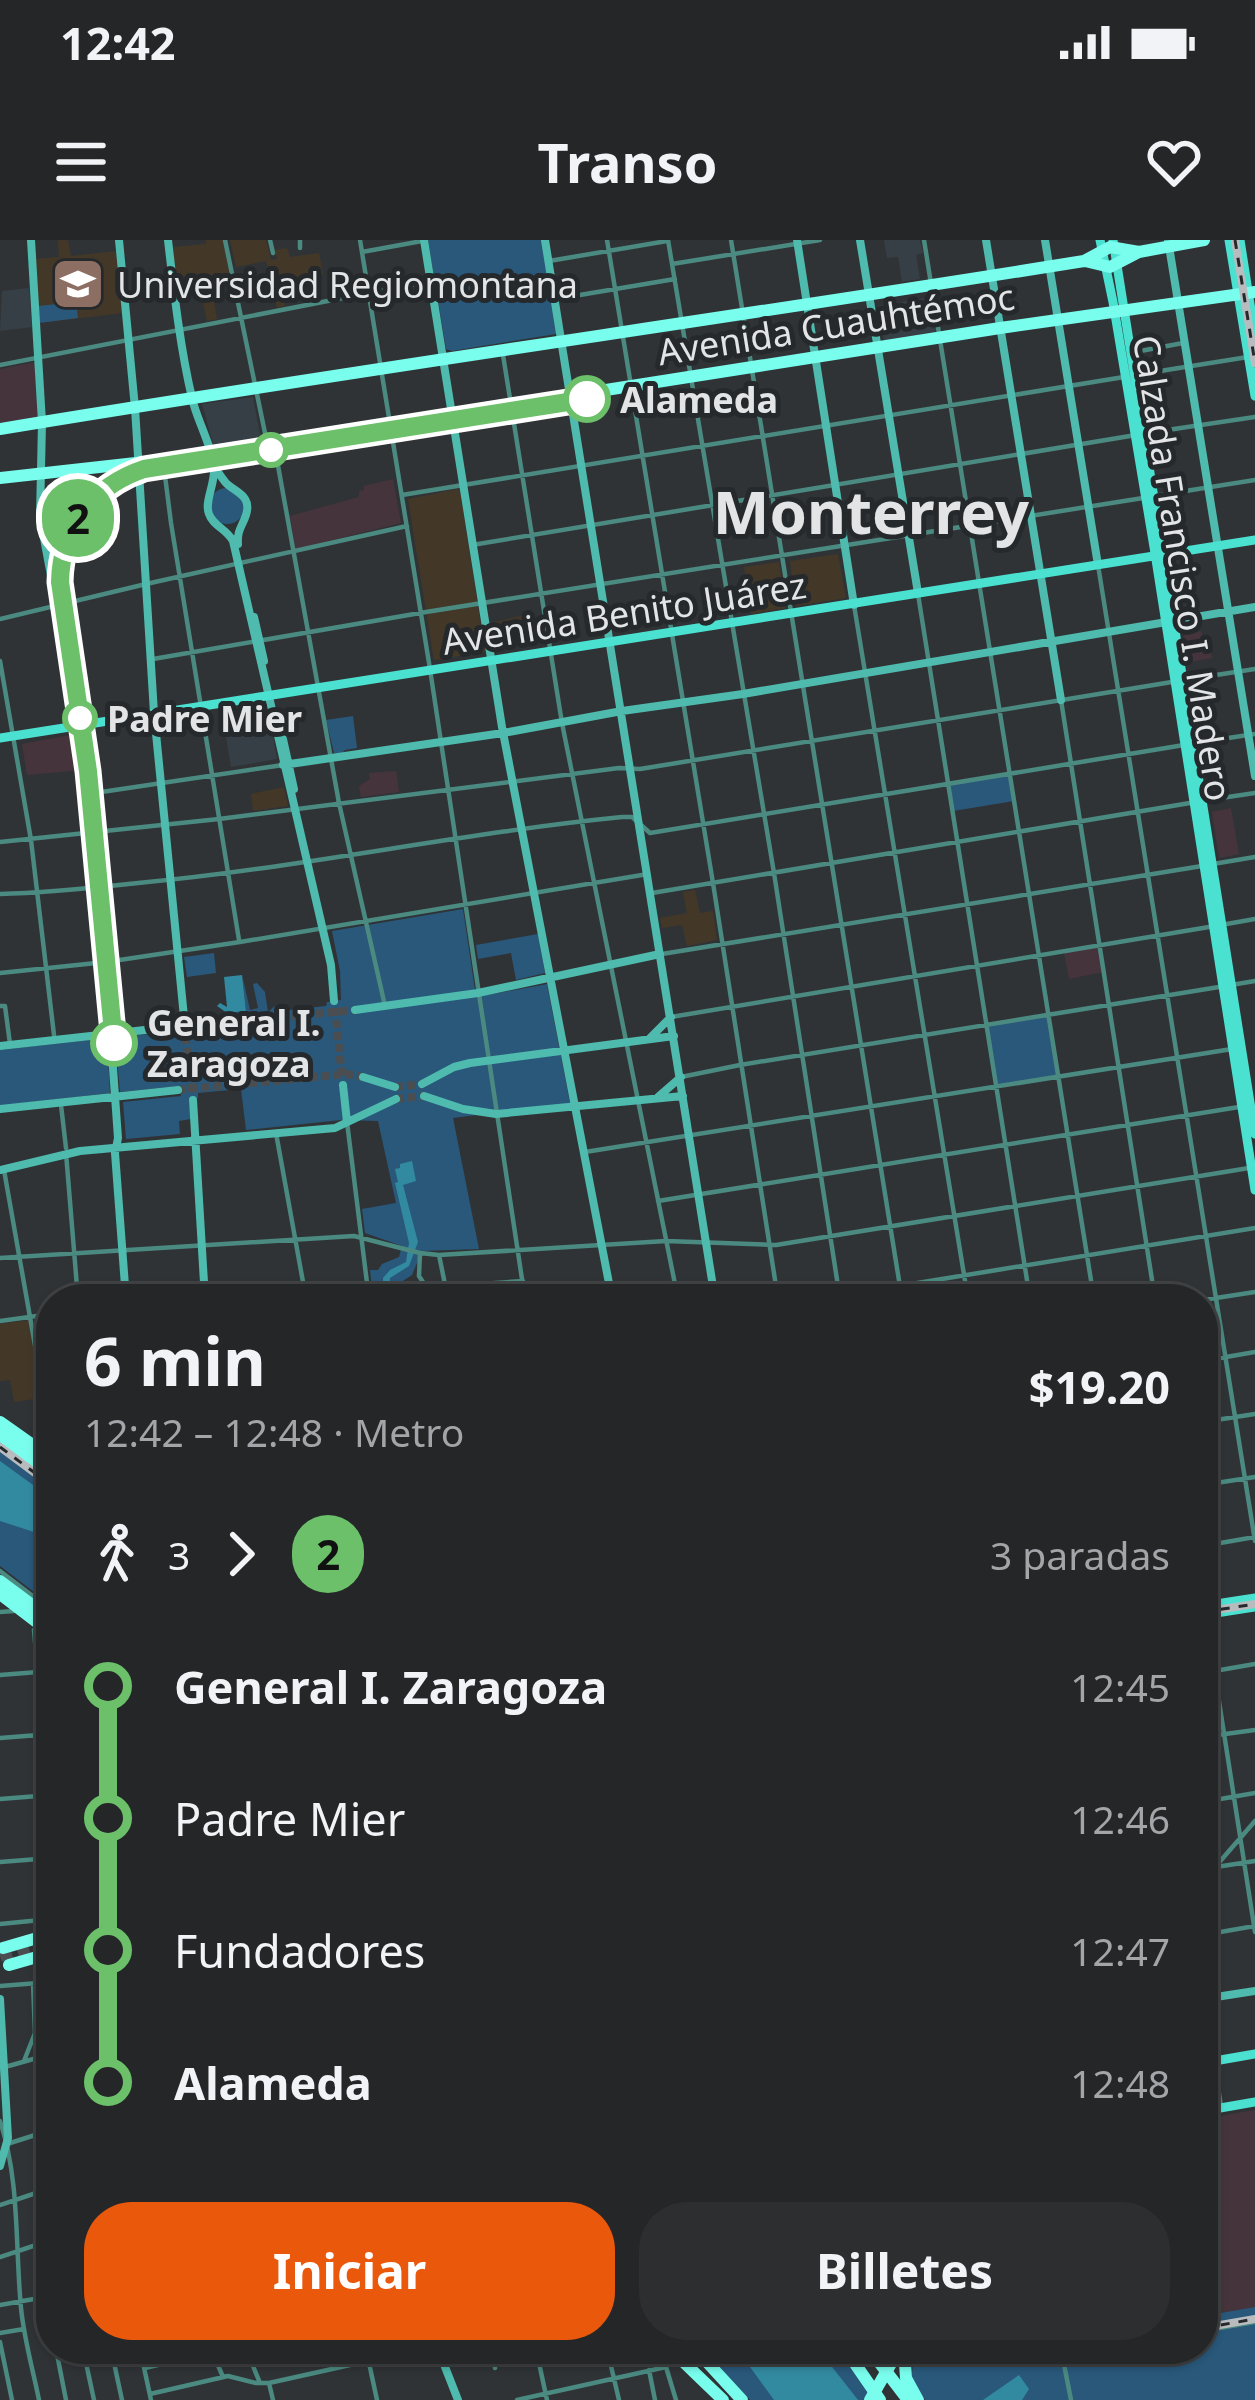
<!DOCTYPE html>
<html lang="es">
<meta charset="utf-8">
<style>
:root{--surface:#242628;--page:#2c2e30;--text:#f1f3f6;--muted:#a3a5a8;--line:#414345;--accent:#ea580c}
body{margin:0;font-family:"Noto Sans",sans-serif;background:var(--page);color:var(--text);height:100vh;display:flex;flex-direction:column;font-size:45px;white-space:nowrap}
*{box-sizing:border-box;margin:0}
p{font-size:39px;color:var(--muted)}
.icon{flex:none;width:66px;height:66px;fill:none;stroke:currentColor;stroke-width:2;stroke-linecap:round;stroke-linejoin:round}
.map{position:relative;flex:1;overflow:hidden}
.details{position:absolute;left:36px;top:1044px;width:1182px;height:1080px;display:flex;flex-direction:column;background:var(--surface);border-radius:48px;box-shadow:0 3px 9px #0004,0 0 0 3px var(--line)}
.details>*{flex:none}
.badge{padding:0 24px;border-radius:39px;font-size:42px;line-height:78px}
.map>.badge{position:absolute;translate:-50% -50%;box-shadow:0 0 0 6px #fff}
.legs{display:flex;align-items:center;gap:18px;height:132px;padding:0 48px;font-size:39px}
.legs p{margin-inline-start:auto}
.summary{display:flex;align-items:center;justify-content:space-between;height:204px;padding:0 48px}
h1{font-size:66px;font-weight:700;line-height:90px}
.primary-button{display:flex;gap:24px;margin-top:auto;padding:24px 48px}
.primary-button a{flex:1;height:138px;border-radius:48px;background:var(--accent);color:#fff;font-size:48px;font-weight:700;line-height:138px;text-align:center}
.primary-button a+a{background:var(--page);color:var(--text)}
ul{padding:0 48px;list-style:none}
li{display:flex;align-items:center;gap:42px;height:132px;font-size:45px}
li i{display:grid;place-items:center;width:18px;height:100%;margin:0 15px;background:currentColor}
li i::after{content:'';width:30px;height:30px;margin:-15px;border:9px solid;border-radius:50%;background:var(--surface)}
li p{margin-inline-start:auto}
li:first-child i{background:linear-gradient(#0000 50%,currentColor 0)}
li:last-child i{background:linear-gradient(currentColor 50%,#0000 0)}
.status{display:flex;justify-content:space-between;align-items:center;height:84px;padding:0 60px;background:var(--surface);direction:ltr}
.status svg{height:33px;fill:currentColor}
header{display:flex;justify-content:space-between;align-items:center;height:156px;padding:0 48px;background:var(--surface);font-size:54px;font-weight:700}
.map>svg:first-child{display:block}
.commercial{fill:#46343c}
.built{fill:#373f46}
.education{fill:#433828}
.green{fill:#29587a}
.water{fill:#328aa1}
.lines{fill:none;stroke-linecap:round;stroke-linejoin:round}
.secondary-tunnel{stroke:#4b4e50;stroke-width:8;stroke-dasharray:8 4;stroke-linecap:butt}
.highway-tunnel{stroke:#4b4e50;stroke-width:12;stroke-dasharray:12 6;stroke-linecap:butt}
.street{stroke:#4a8a81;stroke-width:4.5}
.secondary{stroke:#4ebbae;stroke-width:8}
.primary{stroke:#4be1d1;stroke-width:9}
.highway{stroke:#79fded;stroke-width:12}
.rail-casing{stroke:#b9bcbe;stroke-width:8}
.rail{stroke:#26292c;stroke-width:3;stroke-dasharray:9;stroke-linecap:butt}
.highway-bridge{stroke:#79fded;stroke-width:12}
.line-1-casing{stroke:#fff;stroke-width:27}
.line-1{stroke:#6bc069;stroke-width:18}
.stop-1-dot{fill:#fff;stroke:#6bc069;stroke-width:6}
.labels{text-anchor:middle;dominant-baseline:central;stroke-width:10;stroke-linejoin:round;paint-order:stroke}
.poi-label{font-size:36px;fill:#e2e4e6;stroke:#26292c;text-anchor:start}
.street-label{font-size:36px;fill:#e2e4e6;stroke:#26292c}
.stop-label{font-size:36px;font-weight:bold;fill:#e2e4e6;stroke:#26292c;text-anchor:start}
.town-label{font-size:60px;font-weight:bold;fill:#e2e4e6;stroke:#26292c}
</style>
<div class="status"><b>12:42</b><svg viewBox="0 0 49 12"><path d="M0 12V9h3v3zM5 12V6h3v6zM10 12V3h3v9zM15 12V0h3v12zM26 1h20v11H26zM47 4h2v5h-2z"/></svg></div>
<header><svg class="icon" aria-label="menu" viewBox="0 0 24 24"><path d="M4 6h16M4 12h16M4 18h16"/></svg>Transo<svg class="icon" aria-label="heart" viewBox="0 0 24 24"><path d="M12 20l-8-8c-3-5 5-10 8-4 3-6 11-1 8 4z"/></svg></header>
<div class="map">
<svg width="1255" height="2160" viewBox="0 0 1255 2160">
<rect width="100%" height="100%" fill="#303336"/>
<path class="commercial" d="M36 122 38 177 0 183V129Z
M393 239 401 283 296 309 290 276 359 257V251L364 250V246Z
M82 268 84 298 47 299 45 269Z
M1202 391 1201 409 1210 408 1212 418 1188 422 1184 395Z
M76 494 82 530 27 535 22 504Z
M396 531 399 552 361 557 359 546 370 539 369 533Z
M1231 568 1239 614 1219 618 1212 572Z
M1098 705 1103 732 1069 739 1064 712Z
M1255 1870V2067L1203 2076V1879Z"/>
<path class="built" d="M884 0H920L923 13 916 15 920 39 902 42 898 17 887 18Z
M29 48 32 87 0 91 2 51Z
M931 57 937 91 884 101 878 66Z
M253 157 261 199 214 207 202 164Z
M272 490 277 519 231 527 226 497Z"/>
<path class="education" d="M58 0H68L71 16 116 11 123 73 39 83 35 19 59 17Z
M206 0H223L232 45 219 47 220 55 213 57 217 79 207 81 198 35 176 38 173 7 206 4Z
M230 0H266L271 20 277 19 275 10 287 8 290 17 319 13 323 34 316 37 321 59 313 60 307 38 281 43 285 66 277 68 266 21 236 27Z
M458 249 460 251 485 412 434 420 408 259Z
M838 314 846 358 796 366 790 321Z
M779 322 786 368 751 374 744 327Z
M524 375 526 390 508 392 509 402 491 405 487 384Z
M284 547 288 566 253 571 251 554Z
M695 650 700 673 713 671 717 700 687 706 682 685 662 688 660 678 687 673 683 652Z
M30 1080 41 1158 14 1162 10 1140 0 1141V1084Z"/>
<path class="green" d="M428 0H544L559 91 556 94 452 111 446 109Z
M76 62 78 78 39 83 38 66Z
M209 266a18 18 0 1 1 36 0a18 18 0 1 1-36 0Z
M353 476 357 508 345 510 342 513H334L326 480Z
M1010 532 1014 561 953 571 949 542Z
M463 669 476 757 547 744 570 863 453 878 479 1009 422 1011 412 1035 392 1048 395 1059H378L372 1047 370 1030H378L382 1024 399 1017 402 1006 365 993 362 969 396 963 378 881 341 880 246 890 241 849 198 853V858L189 860 191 879 179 881 180 894 126 899 123 862 181 856 179 846 120 852 115 797 173 792V781H179V777L189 776 191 780 246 771 242 735 250 770 258 768 253 744 257 743 265 752 268 772 277 764 280 771 326 766 327 762 341 760 340 731 332 691Z
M538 694 545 733 516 740 511 713 478 719 476 705Z
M214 713 216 733 187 737 184 717Z
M1049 775 1059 836 996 847 988 785Z
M107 798 110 853 0 866V810Z
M0 1204 51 1244V1365L0 1326Z
M1255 2067V2160H925L911 2140 915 2109H1203V2076Z
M702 2109H841L876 2160H750Z"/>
<path class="water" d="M242 735 246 771 227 773 217 766 220 763 227 767 224 737Z
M412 921 416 941 403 945 418 1002 409 1026 390 1038 388 1059H384L383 1038 390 1030 406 1022 409 1003 395 943 398 942 395 929 400 928V924Z
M0 1221 51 1258V1305L37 1293 0 1281Z
M737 2109H818L858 2160H774Z
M1019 2135 1029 2149 1022 2160H983Z"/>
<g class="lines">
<path class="secondary-tunnel" d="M335 768 342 837
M184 784 192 853
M172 787 355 770
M395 847 422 844
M178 850 346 834 363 837
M396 859 424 856"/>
<path class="highway-tunnel" d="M0 1716 43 1703"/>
<path class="street" d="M225 0 265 193 277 220 339 563 385 766
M270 0 273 13
M300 0V8
M360 0 430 429 525 1059
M607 0 713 643 778 1059
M668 0 774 633 840 1059
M731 0 902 1059
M924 0 1094 1059
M362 12 422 1
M549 21 667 1
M672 24 820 0
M556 59 675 39
M1130 113 1183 103
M503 115 562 483 678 1059
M0 125 430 41
M1135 135 1248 117
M1147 193 1255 177
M163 220 171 283 239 700
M402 255 1124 137
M1154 256 1255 240
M472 305 1136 195
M1098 325 1255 1301
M918 354 1030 1059
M854 365 968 1059
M0 379 146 344 407 286
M153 419 426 372 1143 258
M0 421 31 600 54 795
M1184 440 1255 429
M1061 460 1155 1059
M1195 503 1255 494
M88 554 283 525
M1201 561 1255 553
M0 602 219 579 619 528 640 529 1172 442
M1213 624 1255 617
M652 653 1190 563
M0 654C46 653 92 648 138 643 300 628 460 593 622 577H632L650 593 1184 505
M1221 685 1255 679
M662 714 1202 626
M0 733 106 722 240 702 648 634
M1231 745 1255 741
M0 766H5L10 804
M671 777 1209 687
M681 837 740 825 1219 747
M61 865 66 908
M347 882 369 1059
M276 893 305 1053
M585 912 1232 809
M66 913 78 1059
M4 930 51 1196
M658 961 1239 867
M420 1013 419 1036 434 1059
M439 1015 448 1059
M0 1018 354 996 420 1013 439 1015 666 1001 776 1005 1249 928
M265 1059 523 1041
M819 1059 1255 988
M1203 1060 1255 1052
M0 1081 51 1074
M1203 1121 1255 1112
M1203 1182 1255 1174
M1203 1245 1255 1237
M1203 1306 1255 1297
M0 1331 51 1370
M0 1372 14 1371
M1206 1378 1255 1692
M34 1390 51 1586
M1203 1433 1255 1424
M0 1435 51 1431
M1203 1497 1255 1490
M0 1498 51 1494
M0 1559 51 1555
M1203 1562 1255 1553
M0 1622 51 1618
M1203 1629 1255 1621
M1203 1641 1255 1581
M0 1684 51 1679
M1203 1695 1255 1686
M0 1746 51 1742
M1203 1753 1221 1866
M24 1821 35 1793 33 1744
M5 1827 51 1814
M0 1881C20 1941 15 2005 21 2068 24 2099 33 2130 39 2160
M7 1904 51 1890
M0 1965 51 1948
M0 2017 51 2000
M46 2057 51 2084
M0 2065 51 2056
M1203 2091 1255 2082
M0 2093 24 2089
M0 2102 12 2160
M56 2109 66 2160
M83 2109 94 2160
M111 2109 122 2160
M140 2109 151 2160
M211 2109 223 2137
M246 2109 260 2143
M366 2109 377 2160
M491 2109 495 2128
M536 2109 547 2160
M607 2109 619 2160
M1061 2109 1071 2160
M537 2118 576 2109
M145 2128 213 2112
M649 2130 655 2160
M269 2143 273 2160
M150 2154 228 2136 256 2143H269L422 2109
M517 2160 666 2127 676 2160"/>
<path class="secondary" d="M31 0 42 182 40 277 79 485 100 647 118 898 115 913 126 1059
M119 0 135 168 154 473 184 777
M168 0C174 52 180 107 192 158 197 181 212 205 214 229 215 244 204 262 209 274 213 286 227 289 233 301L331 725 334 761
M424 0 502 487 612 1059
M545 0 715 1059
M797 0 854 365
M860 0 918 353
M986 0 1061 460
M1045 0 1098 325
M1168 0 1255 536
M215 227C217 231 224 241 227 244 237 253 252 256 246 275 242 287 237 290 238 304
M254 377 264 421
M283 499 294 549
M283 525 503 493 622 471 743 454 1255 367
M355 770 478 753 660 714
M650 798 671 777
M0 806 172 787
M363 837 395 847
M422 844 454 827 470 823 674 796
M343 845 347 882
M424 856 463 869 496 874 683 856
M658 857 681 837
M193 860 205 1059
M0 869 178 850
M0 930 80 911 335 888 396 859
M0 1759 8 1898 0 1926
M1203 1759 1255 1751
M438 2109 458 2160"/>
<path class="primary" d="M1100 0 1113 62 1154 307 1255 950
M1113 0 1255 894
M1229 0 1255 156
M1240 0 1255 96
M0 498 1255 300
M1203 1366 1255 1358
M1203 1375 1255 1367
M1203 1823 1255 1814
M1203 1871 1255 1862
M888 2116 890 2109"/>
<path class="highway" d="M1085 21 1110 27 1139 12 1204 0
M0 189C361 129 723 79 1084 21L1110 7 1139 12
M0 238 217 214 352 190 1000 88 1255 52
M0 1182 51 1218
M0 1195 51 1234
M0 1341 51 1379
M0 1354 51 1393
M3 1708 51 1694
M9 1725 51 1713
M670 2109 723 2160
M695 2109 742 2160
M845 2109 880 2160
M869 2109 908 2160
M904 2109 906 2138 918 2160"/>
<g class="rail-casing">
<path id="rail" d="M1235 0 1255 123
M0 1207 51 1245
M1203 1372 1255 1364
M1203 2088 1255 2079"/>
</g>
<use href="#rail" class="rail"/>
<path class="highway-bridge" d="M870 2160 893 2120"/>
</g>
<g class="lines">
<g class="line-1-casing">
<path id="line-1" d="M114 803 88 531 60 342C61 288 93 246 144 229L587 159"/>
</g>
<use href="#line-1" class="line-1"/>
</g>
<defs>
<g id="university-square" transform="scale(2.7)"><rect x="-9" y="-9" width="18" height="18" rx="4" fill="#8d6e63" stroke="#26292c"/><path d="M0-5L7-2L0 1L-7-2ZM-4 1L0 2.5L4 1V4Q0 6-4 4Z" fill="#fff"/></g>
</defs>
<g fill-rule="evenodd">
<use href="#university-square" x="78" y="44"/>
</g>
<g class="stop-1-dot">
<circle cx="587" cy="159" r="21"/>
<circle cx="271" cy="210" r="15"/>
<circle cx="80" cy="478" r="15"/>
<circle cx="114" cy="803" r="21"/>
</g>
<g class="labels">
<g class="poi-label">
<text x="117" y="44">Universidad Regiomontana</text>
</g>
<g class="street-label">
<text transform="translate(836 84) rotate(-9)">Avenida Cuauhtémoc</text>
<text transform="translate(1183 328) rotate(81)">Calzada Francisco I. Madero</text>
<text transform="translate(624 373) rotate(-9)">Avenida Benito Juárez</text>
</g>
<g class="stop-label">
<text x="620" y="159">Alameda</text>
<text x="107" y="478">Padre Mier</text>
<text x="147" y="782">General I.<tspan x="147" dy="41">Zaragoza</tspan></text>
</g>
<g class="town-label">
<text x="871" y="271">Monterrey</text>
</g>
</g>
</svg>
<b class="badge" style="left:78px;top:278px;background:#6bc069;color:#111">2</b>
<section class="details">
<div class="summary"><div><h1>6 min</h1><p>12:42 – 12:48 · Metro</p></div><b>$19.20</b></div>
<div class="legs"><svg class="icon" aria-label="walk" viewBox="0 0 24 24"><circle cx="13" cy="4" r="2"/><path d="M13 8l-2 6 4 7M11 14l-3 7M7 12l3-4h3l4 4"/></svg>3<svg class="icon" aria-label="forward" viewBox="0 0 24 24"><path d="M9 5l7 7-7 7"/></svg><b class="badge" style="background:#6bc069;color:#111">2</b><p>3 paradas</p></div>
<ul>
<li><i style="color:#6bc069"></i><b>General I. Zaragoza</b><p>12:45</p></li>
<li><i style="color:#6bc069"></i><span>Padre Mier</span><p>12:46</p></li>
<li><i style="color:#6bc069"></i><span>Fundadores</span><p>12:47</p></li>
<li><i style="color:#6bc069"></i><b>Alameda</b><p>12:48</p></li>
</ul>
<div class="primary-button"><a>Iniciar</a><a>Billetes</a></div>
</section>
</div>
